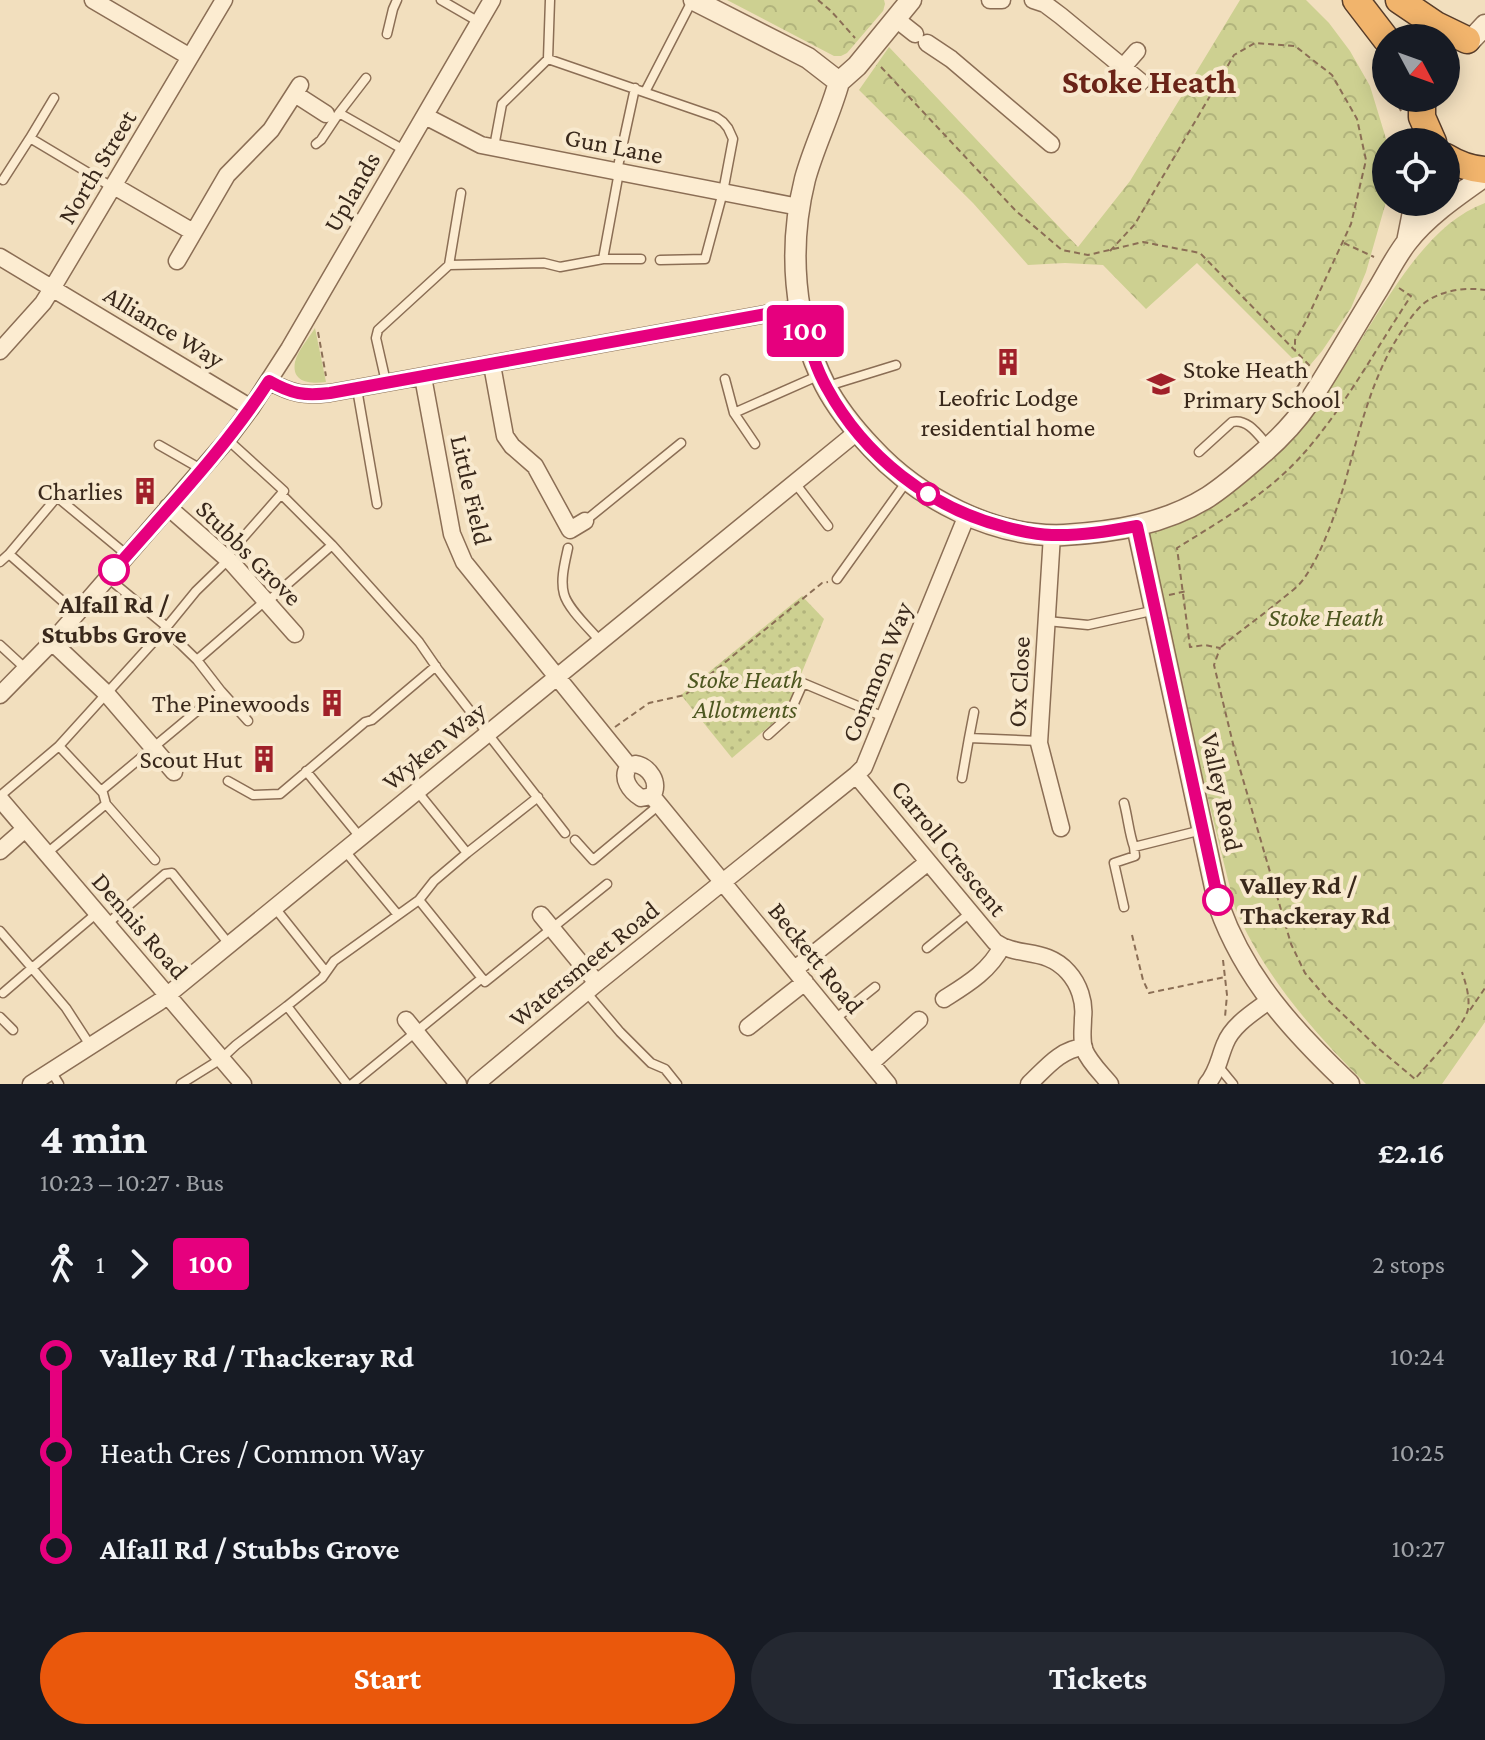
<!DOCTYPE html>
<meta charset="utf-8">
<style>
:root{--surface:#171b24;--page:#242831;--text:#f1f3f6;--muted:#9ea1a6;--accent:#ea580c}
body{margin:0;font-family:"Crimson Pro",serif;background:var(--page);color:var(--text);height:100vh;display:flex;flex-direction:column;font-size:30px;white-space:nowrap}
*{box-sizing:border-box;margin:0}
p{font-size:26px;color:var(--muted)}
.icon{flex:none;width:44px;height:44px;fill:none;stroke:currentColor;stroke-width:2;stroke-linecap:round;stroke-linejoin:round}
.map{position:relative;height:1084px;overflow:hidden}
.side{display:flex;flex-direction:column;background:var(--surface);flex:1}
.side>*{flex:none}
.badge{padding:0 16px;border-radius:6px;font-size:28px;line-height:52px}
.needle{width:52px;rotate:131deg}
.controls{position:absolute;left:1372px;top:24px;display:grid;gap:16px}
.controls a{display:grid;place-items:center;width:88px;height:88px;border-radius:50%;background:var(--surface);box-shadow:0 4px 20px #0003;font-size:40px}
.map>.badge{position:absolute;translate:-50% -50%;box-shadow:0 0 0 4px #fff}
.legs{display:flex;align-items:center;gap:12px;height:88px;padding:0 40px;font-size:26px}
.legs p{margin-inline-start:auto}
.summary{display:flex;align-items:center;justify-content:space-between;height:136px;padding:0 40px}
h1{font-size:44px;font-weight:700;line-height:60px}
.button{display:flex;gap:16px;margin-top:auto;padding:16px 40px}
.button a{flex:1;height:92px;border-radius:48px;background:var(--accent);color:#fff;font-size:32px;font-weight:700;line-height:92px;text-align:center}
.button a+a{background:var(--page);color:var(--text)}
ul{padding:0 40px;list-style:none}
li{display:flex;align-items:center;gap:28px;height:96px;font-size:30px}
li i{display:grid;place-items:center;width:12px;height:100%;margin:0 10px;background:currentColor}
li i::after{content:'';width:20px;height:20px;margin:-10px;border:6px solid;border-radius:50%;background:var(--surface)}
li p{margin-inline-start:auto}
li:first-child i{background:linear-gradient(#0000 50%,currentColor 0)}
li:last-child i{background:linear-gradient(currentColor 50%,#0000 0)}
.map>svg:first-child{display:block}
.grass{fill:#cdd091}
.park{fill:url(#park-crowns)}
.garden{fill:url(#garden-dots)}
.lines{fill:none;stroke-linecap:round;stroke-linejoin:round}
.service-casing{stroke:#8b6e55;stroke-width:11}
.minor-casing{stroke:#8b6e55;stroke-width:19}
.tertiary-casing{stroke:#8b6e55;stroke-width:23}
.trunk-casing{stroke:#583d2a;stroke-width:29}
.path{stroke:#8b6e55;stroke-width:2;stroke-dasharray:6 4;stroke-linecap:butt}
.service{stroke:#fcecd1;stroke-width:8}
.minor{stroke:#fcecd1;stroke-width:16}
.tertiary{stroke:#fcecd1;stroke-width:20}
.trunk{stroke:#f1b46c;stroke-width:26}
.line-1-casing{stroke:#fff;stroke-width:18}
.line-1{stroke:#e6007e;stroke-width:12}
.stop-1-dot{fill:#fff;stroke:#e6007e;stroke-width:4}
.labels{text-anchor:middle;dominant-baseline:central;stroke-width:8;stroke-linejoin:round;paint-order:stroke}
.street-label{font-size:26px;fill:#39281b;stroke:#f8e9ce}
.poi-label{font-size:26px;fill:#39281b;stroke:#f8e9ce;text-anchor:end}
.stop-label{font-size:26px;font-weight:bold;fill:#39281b;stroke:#f8e9ce}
.park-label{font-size:26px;font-style:italic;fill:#4d5720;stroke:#f8e9ce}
.district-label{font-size:34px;font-weight:bold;fill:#6a2317;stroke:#f8e9ce}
</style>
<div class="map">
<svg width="1485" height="1084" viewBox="0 0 1485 1084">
<defs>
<pattern id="park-crowns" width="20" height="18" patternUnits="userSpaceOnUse" patternTransform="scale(2)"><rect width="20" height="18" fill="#cdd091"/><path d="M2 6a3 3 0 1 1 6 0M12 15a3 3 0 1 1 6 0" fill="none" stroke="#b1b37c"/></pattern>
<pattern id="garden-dots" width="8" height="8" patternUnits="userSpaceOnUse" patternTransform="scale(2)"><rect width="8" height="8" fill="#cdd091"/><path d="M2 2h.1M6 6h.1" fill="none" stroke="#b1b37c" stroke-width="1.8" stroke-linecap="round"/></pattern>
</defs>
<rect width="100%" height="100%" fill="#f2dfbe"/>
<path class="grass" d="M315 328 326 382C311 384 291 383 295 362 298 350 309 338 315 328Z"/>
<path class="park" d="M727 0H884L885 4 883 11 847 53 841 56H834Z
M1240 0H1306L1329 23 1350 51 1370 86 1387 142 1386 202 1366 272 1351 308 1322 351 1305 371 1197 263 1146 309 1103 265 1065 263 1028 265 973 203 859 90 889 47 1078 247 1130 181Z
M1485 203V1022L1442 1084H1366C1313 1032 1265 977 1235 908L1161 609 1144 531 1159 526C1195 499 1231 472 1267 444 1282 433 1302 421 1315 407 1366 347 1410 230 1485 203Z"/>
<path class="garden" d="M802 596 824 619 785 713 732 758 681 695Z"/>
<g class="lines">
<g class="service-casing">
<path id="service" d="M441 0 479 22
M387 34 393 9 397 0
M548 59 550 0
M645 92 692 1
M54 98 30 138 112 187
M339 113 366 78
M316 144 321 140 339 113 404 150
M494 147 502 104 548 59 716 117 723 122 728 128 733 139 723 192 705 259 660 260
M617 171 635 88
M3 180 30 138
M603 259H641
M449 265 544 263 560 267 603 259 619 172
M725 379 734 413
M386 382 376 338 378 330 449 265 461 193
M828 386 896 365
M357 389 377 504
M755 444 734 413 820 375
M159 445 201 469
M1199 452 1232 422C1248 418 1259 436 1269 447
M795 483 828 526
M585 521 681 443
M332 545 419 642 439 671 565 833
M568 548C565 562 560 580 564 594 568 609 590 629 600 641
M9 554 57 497 127 555
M226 557 284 491 228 440
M0 562 9 554 76 613
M108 578 167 627
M837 579 907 481
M267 602 332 545 281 494
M1047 621 1088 625 1156 610
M0 645 26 669
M197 660 165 629 196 591 228 560
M221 691 197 660 265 601
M768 735 788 717 803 683 884 717
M969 738 974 712
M306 771 360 837
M962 778 969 738 1039 741
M228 781 253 795 280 794 365 722 372 720 436 666
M101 791 221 691 248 721
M417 791 467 853 434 881 419 900
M0 796 59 746
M1124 803C1128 818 1129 833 1134 847L1202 830
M575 840 593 860 659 805
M345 851 398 915
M47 853 106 804
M467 853 538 797
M155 860 106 804 103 793 59 746 165 629
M1124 907 1114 863 1135 856 1134 847
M275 908 326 972
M107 924 165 874 172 873 229 944
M0 931 32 968 97 913
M927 948 970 913
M586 992 620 1032 651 1063 665 1069 677 1084
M3 993 32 968 66 1008 90 1045
M287 1006 322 978 334 961 419 900 485 982 607 884
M0 1017 13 1030
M835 1019 875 987
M1219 1067 1233 1084
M51 1071 59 1084
M181 1084 221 1059 236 1045 287 1006 347 1084
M352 1084 482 978"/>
</g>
<g class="minor-casing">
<path id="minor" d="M93 0 190 57
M990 0H1002
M1033 0 1045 4 1061 16 1141 82
M896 19 915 34
M927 43 951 59 1051 144
M1123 67 1137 51
M295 94 326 114
M425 116 481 145 799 207
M114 186 193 232
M0 257 251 408
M177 261 227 175 271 130 300 85
M0 351 43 303 53 287 224 0
M492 365 505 436 512 446 535 466 570 530 585 521
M423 377 452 534 464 562 629 766
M269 381C292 394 304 396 330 393L799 308
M168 507 232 563 295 634
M1052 535 1039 743 1061 828
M52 642 106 693 174 772
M0 695 52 642 227 440 251 408 289 349 492 0
M629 766C620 778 630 791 641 798L652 796
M629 766 635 764C649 766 661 783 652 796
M856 775 995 942C1018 958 1046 947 1068 972 1079 984 1085 1002 1083 1018 1083 1029 1081 1038 1084 1049 1089 1062 1101 1073 1110 1084
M652 796 888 1084
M0 799 243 1084
M0 851 25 829
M541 915 597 983
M795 969 928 862
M944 999C966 985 990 971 1002 946
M406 1020 458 1084
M748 1027 805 982
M871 1063 919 1020
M31 1084 159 1002 857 432
M476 1084 597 983 856 775 864 767 967 515
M1029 1084C1045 1069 1060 1049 1084 1047
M1207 1084C1218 1071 1219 1058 1225 1044 1232 1025 1254 1012 1270 1000"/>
</g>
<g class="tertiary-casing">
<path id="tertiary" d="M694 0 808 58 839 82
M1471 40 1485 25
M839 82C830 115 814 146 805 179 788 247 793 322 825 385 837 408 854 429 872 448 918 498 994 538 1064 535 1114 532 1165 524 1208 497 1225 486 1241 472 1256 459 1275 443 1295 423 1309 402 1333 365 1355 326 1378 289 1387 274 1396 256 1407 242 1427 216 1458 195 1485 176
M839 82 857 66 911 0
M1407 242 1415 202
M1137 526 1219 906C1245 979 1294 1032 1349 1084"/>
</g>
<g class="trunk-casing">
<path id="trunk" d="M1356 0 1386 39
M1399 0 1436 25 1467 40
M1422 98V117L1433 142
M1446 157C1459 165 1470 169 1485 170"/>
</g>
<path class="path" d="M818 0 831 11 855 38
M1377 56 1386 77
M881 67 1016 211 1062 250 1088 255 1143 242 1200 253 1310 366
M1395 98 1401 111
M1344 243 1374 257
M1110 251 1135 224 1234 55 1255 43 1295 46 1332 75 1357 119 1366 160 1351 224 1305 323 1295 340V350
M1399 288 1411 296C1377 347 1344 408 1304 453 1269 493 1222 520 1177 548L1190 647 1205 645 1220 648 1214 665 1235 752 1291 944 1305 973 1329 1001 1378 1048 1415 1079C1426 1066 1466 1024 1468 1009 1470 997 1466 984 1462 972
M318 332 326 376
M1292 396 1307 371
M1169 595 1187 591
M1221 647C1241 630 1263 615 1283 598 1291 592 1300 585 1305 577 1323 551 1336 512 1345 482 1360 429 1372 375 1403 329 1410 319 1417 308 1427 301 1444 290 1465 287 1485 290
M615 727 649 703 685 695 822 583 828 582
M1132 935 1143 980 1149 993 1225 977
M1223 960 1227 995 1225 1017
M1470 1010 1485 988"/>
<use href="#service" class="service"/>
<use href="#minor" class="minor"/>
<use href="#tertiary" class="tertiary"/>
<use href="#trunk" class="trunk"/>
</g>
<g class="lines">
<g class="line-1-casing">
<path id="line-1" d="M114 570C167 509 225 449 269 381 292 394 304 396 330 393L799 308C807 335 813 364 827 388 864 456 930 508 1005 527 1020 531 1036 535 1052 535 1081 536 1109 531 1137 526L1218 900"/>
</g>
<use href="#line-1" class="line-1"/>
</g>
<defs>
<g id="building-bare" transform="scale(2.16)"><path d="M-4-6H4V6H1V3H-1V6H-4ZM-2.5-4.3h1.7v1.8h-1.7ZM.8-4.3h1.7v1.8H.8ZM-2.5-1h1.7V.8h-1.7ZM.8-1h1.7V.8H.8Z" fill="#a02029" stroke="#f8e9ce" stroke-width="2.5" paint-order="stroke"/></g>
<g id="school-bare" transform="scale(2.16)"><path d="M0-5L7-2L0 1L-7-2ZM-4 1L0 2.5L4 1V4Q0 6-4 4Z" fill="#a02029" stroke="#f8e9ce" stroke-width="2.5" paint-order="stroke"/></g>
</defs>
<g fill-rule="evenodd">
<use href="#building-bare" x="1008" y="362"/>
<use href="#school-bare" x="1161" y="384"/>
<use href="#building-bare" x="145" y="491"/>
<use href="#building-bare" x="332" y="703"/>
<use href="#building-bare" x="264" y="759"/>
</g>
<g class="stop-1-dot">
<circle cx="928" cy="494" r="10"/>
<circle cx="114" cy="570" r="14"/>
<circle cx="1218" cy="900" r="14"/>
</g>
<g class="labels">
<g class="street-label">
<text transform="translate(614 146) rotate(11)">Gun Lane</text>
<text transform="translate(97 167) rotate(-59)">North Street</text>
<text transform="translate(352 192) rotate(-60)">Uplands</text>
<text transform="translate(164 327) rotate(31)">Alliance Way</text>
<text transform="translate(471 490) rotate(77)">Little Field</text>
<text transform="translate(249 553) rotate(45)">Stubbs Grove</text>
<text transform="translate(877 672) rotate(-68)">Common Way</text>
<text transform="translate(1019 682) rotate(-87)">Ox Close</text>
<text transform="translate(434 746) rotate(-39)">Wyken Way</text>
<text transform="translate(1222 792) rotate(78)">Valley Road</text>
<text transform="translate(949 848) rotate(51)">Carroll Crescent</text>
<text transform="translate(140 926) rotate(49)">Dennis Road</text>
<text transform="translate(816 958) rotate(51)">Beckett Road</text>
<text transform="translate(584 964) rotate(-39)">Watersmeet Road</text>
</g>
<g class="poi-label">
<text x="1183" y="369" text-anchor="start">Stoke Heath<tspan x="1183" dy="30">Primary School</tspan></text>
<text x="1008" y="397" text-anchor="middle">Leofric Lodge<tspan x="1008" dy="30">residential home</tspan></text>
<text x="123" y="491">Charlies</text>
<text x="310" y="703">The Pinewoods</text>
<text x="242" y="759">Scout Hut</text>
</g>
<g class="stop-label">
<text x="114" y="604">Alfall Rd /<tspan x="114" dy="30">Stubbs Grove</tspan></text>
<text x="1240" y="885" text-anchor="start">Valley Rd /<tspan x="1240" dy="30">Thackeray Rd</tspan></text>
</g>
<g class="park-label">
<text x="1326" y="617">Stoke Heath</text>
<text x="745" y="679">Stoke Heath<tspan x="745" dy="30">Allotments</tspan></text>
</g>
<g class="district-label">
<text x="1149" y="81">Stoke Heath</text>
</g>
</g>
</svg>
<div class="controls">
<a><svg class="needle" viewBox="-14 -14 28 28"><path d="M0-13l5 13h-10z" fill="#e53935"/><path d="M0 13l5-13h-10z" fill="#9ea1a6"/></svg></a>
<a><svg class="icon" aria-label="locate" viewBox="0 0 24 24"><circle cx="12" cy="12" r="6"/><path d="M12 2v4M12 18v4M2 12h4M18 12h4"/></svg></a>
</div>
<b class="badge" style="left:805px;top:331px;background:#e6007e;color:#fff">100</b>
</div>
<section class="side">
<div class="summary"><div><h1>4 min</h1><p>10:23 – 10:27 · Bus</p></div><b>£2.16</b></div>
<div class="legs"><svg class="icon" aria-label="walk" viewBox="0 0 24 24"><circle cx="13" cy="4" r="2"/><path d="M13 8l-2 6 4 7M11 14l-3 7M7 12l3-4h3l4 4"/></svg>1<svg class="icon" aria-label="forward" viewBox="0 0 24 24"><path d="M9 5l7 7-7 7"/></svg><b class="badge" style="background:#e6007e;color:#fff">100</b><p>2 stops</p></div>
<ul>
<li><i style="color:#e6007e"></i><b>Valley Rd / Thackeray Rd</b><p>10:24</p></li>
<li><i style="color:#e6007e"></i><span>Heath Cres / Common Way</span><p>10:25</p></li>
<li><i style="color:#e6007e"></i><b>Alfall Rd / Stubbs Grove</b><p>10:27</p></li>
</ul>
<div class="button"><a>Start</a><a>Tickets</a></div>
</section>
